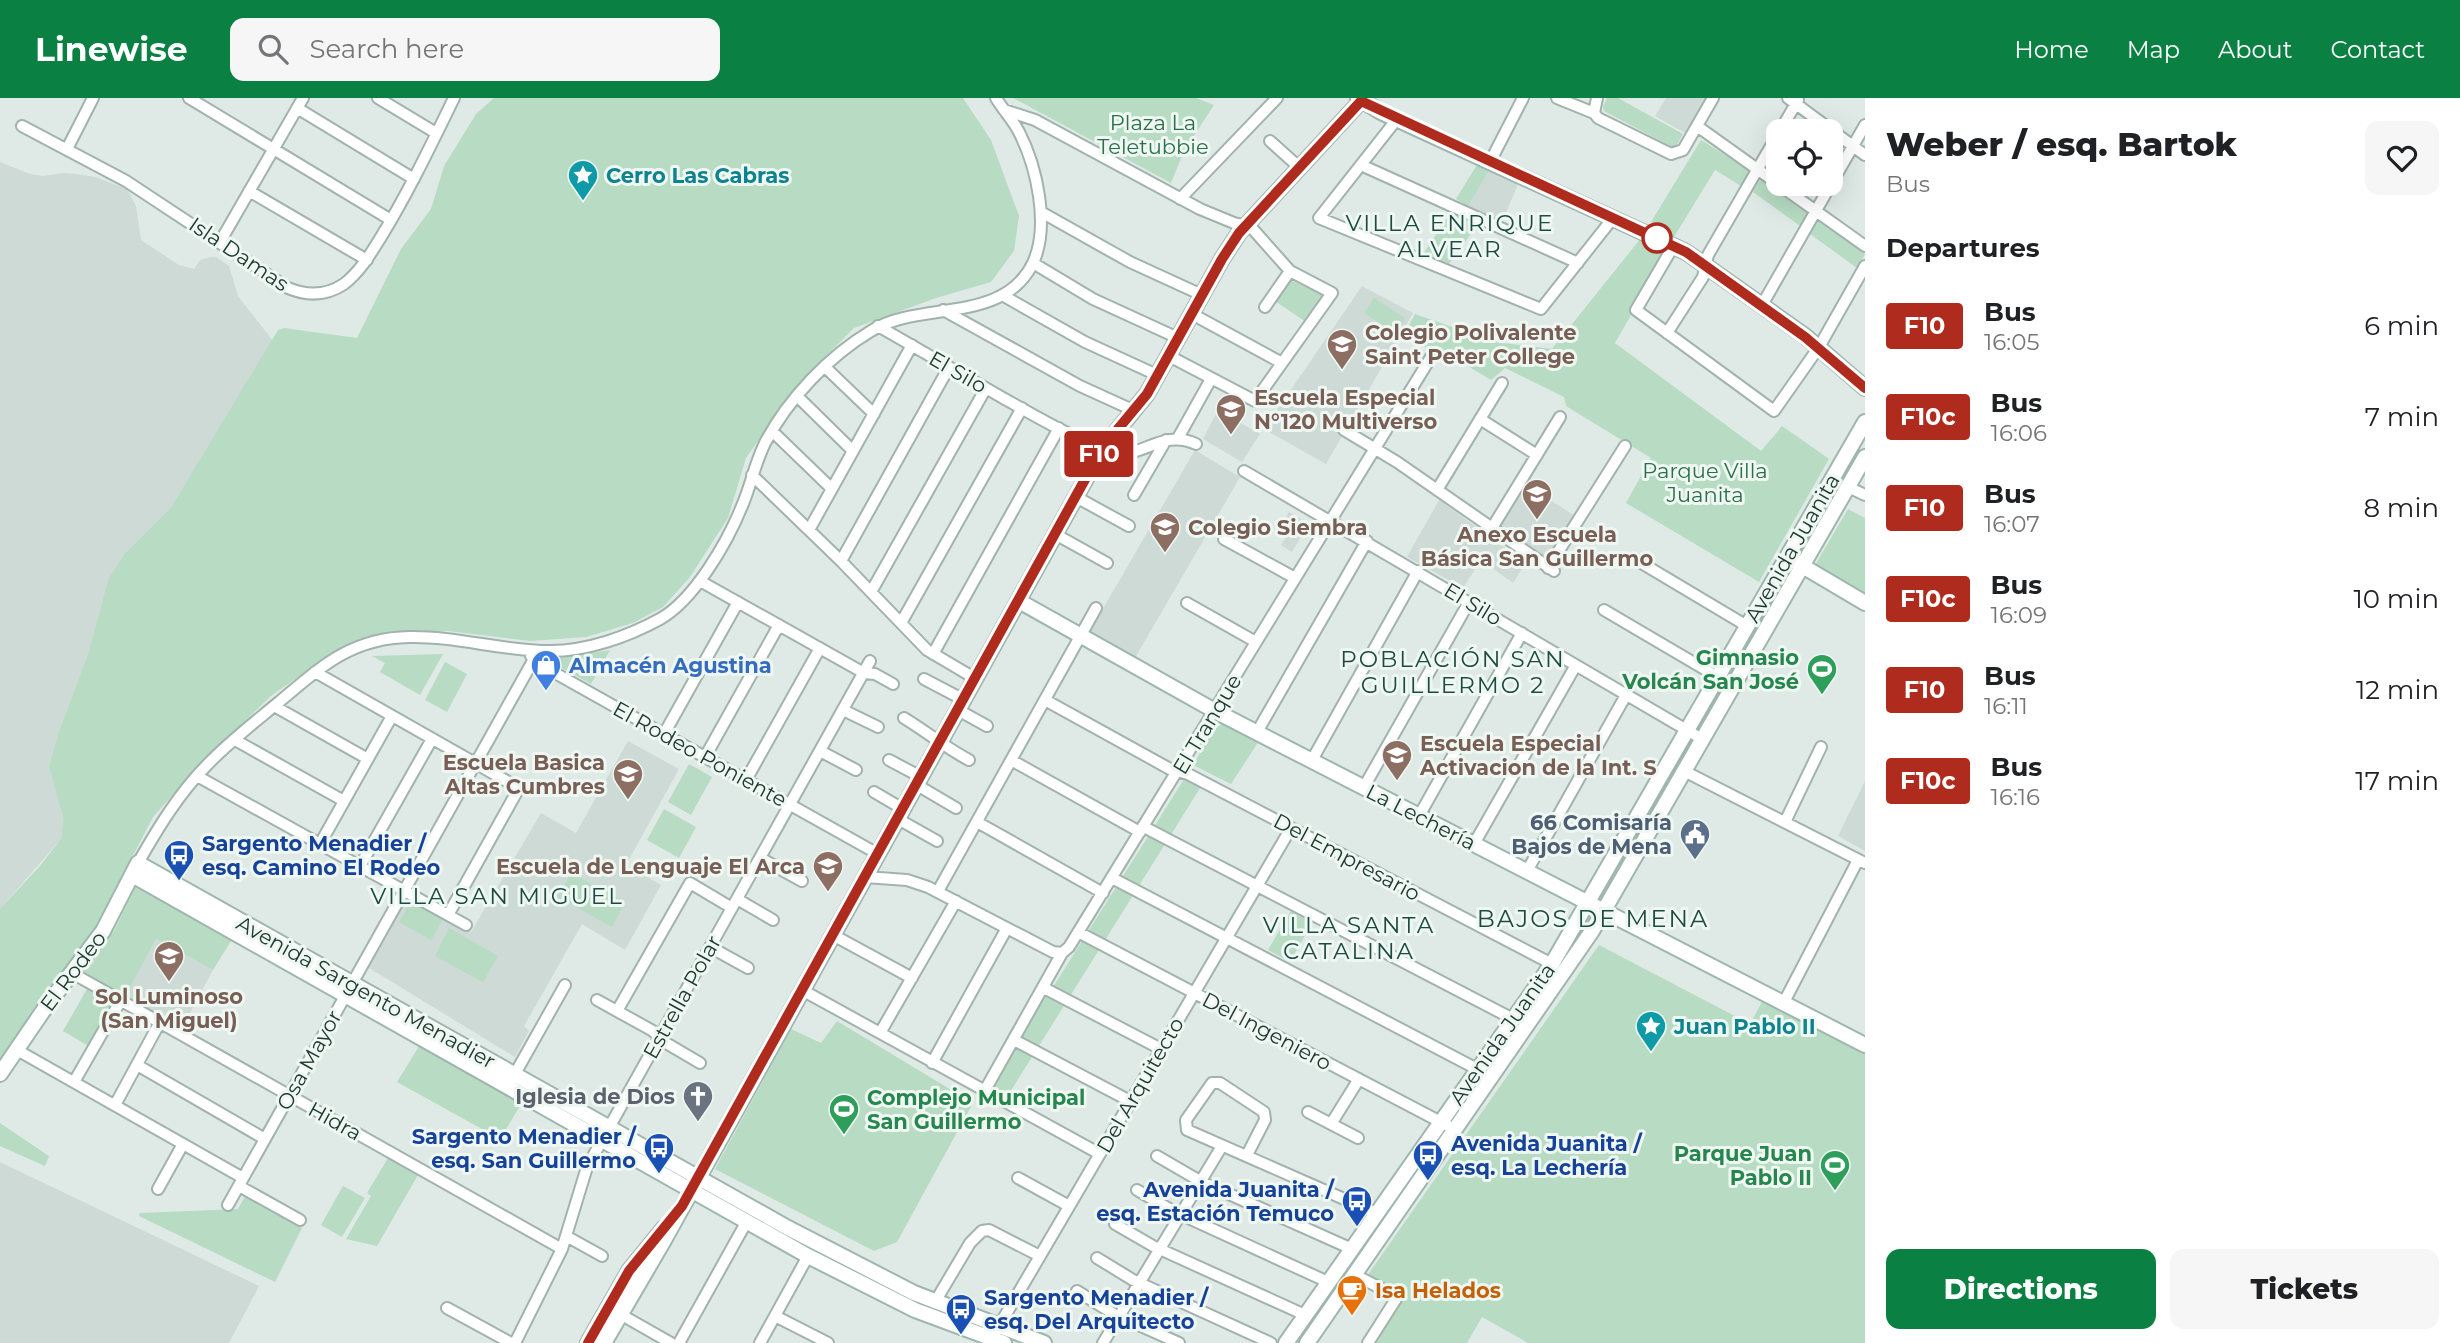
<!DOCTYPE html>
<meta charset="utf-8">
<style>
:root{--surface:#fff;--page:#f6f6f6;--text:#202124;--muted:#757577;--accent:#0b8043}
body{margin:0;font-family:Montserrat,sans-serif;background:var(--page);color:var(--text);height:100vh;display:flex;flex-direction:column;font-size:26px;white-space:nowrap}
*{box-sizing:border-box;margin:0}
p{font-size:23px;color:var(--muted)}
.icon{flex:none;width:38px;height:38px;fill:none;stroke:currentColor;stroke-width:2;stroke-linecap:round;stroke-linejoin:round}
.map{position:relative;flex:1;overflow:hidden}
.drawer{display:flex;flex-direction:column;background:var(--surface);width:595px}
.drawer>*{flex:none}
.badge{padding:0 14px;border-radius:5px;font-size:24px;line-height:46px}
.controls{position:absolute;left:1766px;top:21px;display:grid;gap:14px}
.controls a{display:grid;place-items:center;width:77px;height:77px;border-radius:14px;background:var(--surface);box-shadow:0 7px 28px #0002;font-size:35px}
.map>.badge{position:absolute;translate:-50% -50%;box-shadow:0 0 0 4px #fff}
h2{padding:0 21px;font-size:26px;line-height:63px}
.round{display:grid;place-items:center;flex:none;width:74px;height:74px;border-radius:14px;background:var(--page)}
.overview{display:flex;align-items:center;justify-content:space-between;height:119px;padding:0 21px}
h1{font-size:33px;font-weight:800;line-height:52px}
.action{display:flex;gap:14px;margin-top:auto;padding:14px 21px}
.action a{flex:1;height:80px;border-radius:14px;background:var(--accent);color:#fff;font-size:28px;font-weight:800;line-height:80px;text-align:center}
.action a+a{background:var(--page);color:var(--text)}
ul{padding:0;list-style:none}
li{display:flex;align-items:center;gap:21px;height:91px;padding:0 21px}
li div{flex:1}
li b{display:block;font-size:26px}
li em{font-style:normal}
li .badge{min-width:77px;font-weight:700;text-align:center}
header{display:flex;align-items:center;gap:42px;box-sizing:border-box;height:98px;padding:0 35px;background:var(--accent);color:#fff}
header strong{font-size:33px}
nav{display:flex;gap:38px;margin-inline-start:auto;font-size:24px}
.search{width:490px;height:63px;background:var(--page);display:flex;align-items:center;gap:18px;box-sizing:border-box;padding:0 24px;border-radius:14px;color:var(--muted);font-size:26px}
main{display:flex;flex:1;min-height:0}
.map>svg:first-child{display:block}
.built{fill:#cddad5}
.green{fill:#b7dbc3}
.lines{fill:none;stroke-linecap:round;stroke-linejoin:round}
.street-casing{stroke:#a2b2ad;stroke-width:14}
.secondary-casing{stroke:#9eb6ae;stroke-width:18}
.street{stroke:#fff;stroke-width:10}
.secondary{stroke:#fff;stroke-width:14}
.line-casing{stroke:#fff;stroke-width:16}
.line{stroke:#af2b1e;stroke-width:10}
.stop-dot{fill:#fff;stroke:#af2b1e;stroke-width:3.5}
.labels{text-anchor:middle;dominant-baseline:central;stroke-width:6;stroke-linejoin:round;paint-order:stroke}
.park-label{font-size:21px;fill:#2b704a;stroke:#eff7f3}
.culture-label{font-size:21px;font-weight:bold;fill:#0d838f;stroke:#eff7f3;text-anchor:start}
.street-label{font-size:21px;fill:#203a34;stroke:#eff7f3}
.education-label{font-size:21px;font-weight:bold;fill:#785e54;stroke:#eff7f3;text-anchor:start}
.leisure-label{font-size:21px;font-weight:bold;fill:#27864d;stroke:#eff7f3;text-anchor:end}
.shop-label{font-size:21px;font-weight:bold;fill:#366cbe;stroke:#eff7f3;text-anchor:start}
.service-label{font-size:21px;font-weight:bold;fill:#4e5e75;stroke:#eff7f3;text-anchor:end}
.transit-label{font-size:21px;font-weight:bold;fill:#164399;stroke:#eff7f3;text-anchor:start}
.worship-label{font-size:21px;font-weight:bold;fill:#5b616d;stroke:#eff7f3;text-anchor:end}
.food-label{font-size:21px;font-weight:bold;fill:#c56008;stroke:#eff7f3;text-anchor:start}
.neighbourhood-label{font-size:23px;letter-spacing:2px;fill:#1d4b43;stroke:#eff7f3}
.quarter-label{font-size:24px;letter-spacing:2px;fill:#1d4b43;stroke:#eff7f3}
</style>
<header>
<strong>Linewise</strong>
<div class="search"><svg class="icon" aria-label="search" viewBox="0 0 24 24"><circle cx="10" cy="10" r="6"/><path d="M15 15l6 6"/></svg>Search here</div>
<nav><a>Home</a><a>Map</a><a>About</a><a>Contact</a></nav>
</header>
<main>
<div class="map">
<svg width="1865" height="1245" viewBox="0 0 1865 1245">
<rect width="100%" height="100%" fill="#dfeae6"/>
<path class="built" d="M1666 0H1708L1687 36 1655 18Z
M0 64 30 76 43 78 63 75 76 76 95 79 127 91 136 108 141 142 179 167 194 171 200 162 210 159H216L229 168 238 198 273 243 172 408 126 454 58 636 49 668 65 722 61 741 0 811Z
M1490 71 1519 84 1502 124 1468 108Z
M1362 188 1413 215 1326 366 1264 331Z
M1218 312 1260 336 1242 364 1203 341Z
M1195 352 1240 379 1135 560 1090 533Z
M1525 386 1575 418 1547 461 1499 428Z
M1439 402 1526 465 1513 485 1481 462 1463 490 1407 459Z
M1289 414 1309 426 1292 454 1281 447 1293 428 1284 422Z
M628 643 679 671 626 767 661 787 625 852 582 826 524 928 529 933 515 959 369 870 408 799 471 834 541 715 576 735Z
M1865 683V753L1838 738Z
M156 841 213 872 182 930 125 899Z
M0 1064 259 1188 229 1245H0Z"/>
<path class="green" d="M494 0H963L991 42 1019 118 1014 153 991 184 936 200 854 230 799 285 746 360 728 420 690 479 663 509 633 525 586 539 530 543 448 533 367 538 322 562 271 598 202 664 153 719 96 829 0 961V811L39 769 61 741 64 722 49 668 58 636 89 553 109 480 126 454 172 408 278 232 284 230 357 240 401 151 431 111 444 68 476 16Z
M1013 0H1196L1214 7 1184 53 1171 85Z
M1607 0H1618L1683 36 1676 48 1672 49 1604 13 1603 9Z
M1701 42 1750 72 1741 88 1715 72 1674 139 1651 124Z
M1478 65 1490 71 1468 108 1456 101Z
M1761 80 1809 114 1800 128 1753 94Z
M1452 113 1478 126 1449 166 1423 156Z
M1818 123 1865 156 1857 170 1810 136Z
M1641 140 1668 153 1615 245 1761 353 1782 328 1829 361 1759 484 1626 405 1651 360 1566 308 1564 299 1505 270 1491 282 1448 256H1438L1404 237 1415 216 1495 244 1552 251Z
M1290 182 1325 198 1306 224 1275 203Z
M1374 200 1405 220 1395 235 1364 215Z
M1848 411 1865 420V499L1814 469Z
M610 552 591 586 547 562Z
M443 556 420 597 380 574 385 565 372 558Z
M445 564 467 576 447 614 425 602Z
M1222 626H1227L1259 643 1231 686 1193 667 1214 631Z
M689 666 712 679 691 717 668 704Z
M1186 678 1202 687 1007 999 992 991 1045 898 1055 886Z
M664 711 696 729 679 760 647 742Z
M571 775 625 804 612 829 558 799Z
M140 788 234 838 213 872 156 841 125 899 83 875 115 831 135 790Z
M411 803 443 821 431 842 399 824Z
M1291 813 1312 825 1290 864 1268 852Z
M449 830 498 858 483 884 435 858Z
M1599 847 1750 926 1763 902 1865 956V1245H1528L1482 1219 1467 1245H1374L1403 1202 1367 1178Z
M87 891 114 906 90 949 63 933Z
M837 923 973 1005 897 1144 874 1153 715 1071 791 931 821 945Z
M421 945 523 1003 500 1041 397 984Z
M0 1025 49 1058 45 1068 0 1048Z
M388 1060 418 1077 377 1148 346 1141 371 1098 367 1095Z
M343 1088 365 1100 342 1139 321 1127Z
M245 1098 302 1130 275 1184 139 1118 140 1115 238 1111Z"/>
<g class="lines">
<g class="street-casing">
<path id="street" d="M189 0 391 122
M378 0 436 35
M1557 0 1594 15 1598 20 1671 56 1683 52 1713 0
M1788 0 1865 57
M297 10 414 81
M1004 12 1035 22 1200 111 1234 125 1251 129 1290 173 1332 195 1255 303 1169 258
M1594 15 1597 0
M1397 21 1319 120 1541 211 1613 120
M22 28 126 83 288 190C307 198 326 198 344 186 360 174 371 155 381 139 408 95 431 47 454 0
M1697 28 1778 86
M1780 33 1798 2
M1270 43 1300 70
M67 51 93 0
M1490 64 1523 0
M1361 67 1578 165
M1778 86 1865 148
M249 93 367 162
M1180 101 1277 0
M1041 114 1130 164 1202 197
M220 144 303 0
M1674 147 1636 212 1774 313 1819 249 1865 168
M1033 165 1093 201 1178 240
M1002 197 1085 244 1157 277
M1762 207 1865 27
M1265 209 1290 173
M943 212 1080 288 1135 313
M1192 216 1282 265
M878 228C920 252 962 276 1003 300 1039 320 1075 342 1114 354 1141 362 1162 330 1196 346
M1667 235 1703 179 1708 157 1778 36
M825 269 874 316
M797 298 853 353
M1480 321 1537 357
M1344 332 1397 364 1554 473
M772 333 832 391
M1178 340 1211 281
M1244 373 1702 641
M752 377 841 463 927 552 976 581
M1848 389 1865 397
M1437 392 1502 285
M1134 397 1166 342
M1076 399 1129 428
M1492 430 1560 319
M809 432 912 247
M1055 436 1107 465
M1224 441 1295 480
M1633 460 1747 528
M841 463 949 269
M1548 470 1625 348
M700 483 864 575 875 576 893 586
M871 494 986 290
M1187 505 1256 544
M1604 512 1718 579
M901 525 1022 310
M933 556 1059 330
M531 558 546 570 878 756
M315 574 519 690 448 817
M924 581 964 602
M1045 602 1170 671 1188 676 1552 866
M274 608 368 661
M843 612 878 629
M958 612 987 628
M904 620C927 634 946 650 969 662
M1257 634 1367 443
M664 636 738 504
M235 642 344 703
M820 653 856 672
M705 659 779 527
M889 662 921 679
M1011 662 1140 734
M1312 662 1418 473
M1684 673 1865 765
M197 678 466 827
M746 682 820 550
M917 687 956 710
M1364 689 1469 504
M874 694 903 711
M1419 718 1522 535
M898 721 937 743
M977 724 1103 795
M1785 724 1821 649
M1144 729 1513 921
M320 746 392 618
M1474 746 1576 567
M760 760 802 783
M138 765C158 730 179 695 208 666 230 643 255 624 279 604 321 569 351 540 409 539 456 538 503 553 550 553 587 553 627 539 660 521 694 502 727 445 742 408 751 387 755 365 765 345 788 301 829 258 871 233 920 202 1003 227 1033 165 1050 128 1037 69 1019 34 1013 22 1003 12 996 0
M360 768 432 641
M1527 773 1626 597
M865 779 907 782 928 789 1053 854 1062 855
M1112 780 1477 971
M938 793 1096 510
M737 801 773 822
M1078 834 1456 1032
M833 837 912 880
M710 849 748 870
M72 875 562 1151
M1044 890 1161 951
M802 892 1100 1056
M597 902 653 933 666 945 700 965
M1783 906 1858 762
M617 913 690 785 732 810
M880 935 956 803
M1014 942 1130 1003
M17 952 243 1080
M932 965 1007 830
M137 967 265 1041
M512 981 565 887
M74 984 121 902
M984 994 1062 855 1069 849 1431 259
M115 1007 160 924
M1308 1014 1358 1040
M1331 1026 1359 981
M1247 1057 1265 1022 1264 1014 1220 985H1212L1186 1022 1187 1032 1376 1115
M1157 1058 1200 1083 1352 1151
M1018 1080 1069 1108
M239 1088 300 1122
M158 1091 183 1046
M1137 1092 1173 1113 1328 1184
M228 1107 534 561
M1115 1126 1153 1148 1305 1217
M566 1138 602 1158
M1097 1160 1133 1182 1271 1245
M1355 1177 1394 1197 1396 1201 1368 1245
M1077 1193 1114 1216 1179 1245
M935 1204 970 1145 982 1133 989 1132 1040 1158
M447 1210 511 1245
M620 1216 671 1245
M775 1218 828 1245
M515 1245 562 1151 587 1069 870 563
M679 1245 747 1123
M760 1245 808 1158
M989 1245 1291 730
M1103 1245 1222 1048"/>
</g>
<g class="secondary-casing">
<path id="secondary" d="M1358 0 1381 14 1686 154 1805 238 1865 290
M1794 463 1865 505
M1019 503 1215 613 1865 947
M132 777 808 1158 915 1212 1004 1245
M0 976 43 913 103 833 138 765 788 1130 914 1195 1044 1245
M588 1245 629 1173 664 1130
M604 1245 663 1144 1103 350 1147 296 1222 161 1239 135 1361 3
M1286 1245 1552 866 1865 324
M1307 1245 1592 833 1865 359"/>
</g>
<use href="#street" class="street"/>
<use href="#secondary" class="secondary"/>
</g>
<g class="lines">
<g class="line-casing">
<path id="line" d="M588 1245 629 1173 682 1108 1103 349 1147 296 1222 161 1239 135 1361 3 1686 154 1805 239 1865 290"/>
</g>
<use href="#line" class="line"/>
</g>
<defs>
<g id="sight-pin" transform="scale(1.575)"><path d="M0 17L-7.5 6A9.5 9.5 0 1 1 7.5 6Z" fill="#0f9aa8" stroke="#eff7f3"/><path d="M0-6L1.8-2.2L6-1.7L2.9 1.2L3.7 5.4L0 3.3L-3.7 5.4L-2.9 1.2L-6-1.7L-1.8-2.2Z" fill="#fff"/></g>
<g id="school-pin" transform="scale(1.575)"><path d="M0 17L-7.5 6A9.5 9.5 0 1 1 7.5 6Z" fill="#8d6e63" stroke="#eff7f3"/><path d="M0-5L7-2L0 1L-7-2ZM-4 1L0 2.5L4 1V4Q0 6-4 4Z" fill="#fff"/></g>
<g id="shop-pin" transform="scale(1.575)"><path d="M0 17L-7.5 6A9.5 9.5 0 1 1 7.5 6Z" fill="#3f7fe0" stroke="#eff7f3"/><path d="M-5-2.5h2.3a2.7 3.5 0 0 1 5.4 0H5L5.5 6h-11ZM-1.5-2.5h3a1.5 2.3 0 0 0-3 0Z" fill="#fff"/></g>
<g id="stadium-pin" transform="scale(1.575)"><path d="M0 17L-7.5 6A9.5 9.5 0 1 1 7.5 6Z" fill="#2e9e5b" stroke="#eff7f3"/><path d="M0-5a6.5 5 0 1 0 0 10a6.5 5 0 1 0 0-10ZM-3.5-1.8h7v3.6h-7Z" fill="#fff"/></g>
<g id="civic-pin" transform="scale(1.575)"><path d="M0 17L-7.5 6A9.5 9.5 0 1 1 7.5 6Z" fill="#5c6f8a" stroke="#eff7f3"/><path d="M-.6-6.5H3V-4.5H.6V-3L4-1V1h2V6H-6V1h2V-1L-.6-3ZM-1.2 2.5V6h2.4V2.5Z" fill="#fff"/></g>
<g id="bus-pin" transform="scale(1.575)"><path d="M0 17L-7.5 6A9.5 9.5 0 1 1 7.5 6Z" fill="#1a4fb4" stroke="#eff7f3"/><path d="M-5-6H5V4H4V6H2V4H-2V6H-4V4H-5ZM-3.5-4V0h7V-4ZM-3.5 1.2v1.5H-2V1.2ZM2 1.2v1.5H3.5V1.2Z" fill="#fff"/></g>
<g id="church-pin" transform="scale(1.575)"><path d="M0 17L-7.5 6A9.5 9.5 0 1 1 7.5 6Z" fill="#6b7280" stroke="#eff7f3"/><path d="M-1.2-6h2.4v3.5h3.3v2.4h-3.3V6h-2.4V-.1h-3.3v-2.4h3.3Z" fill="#fff"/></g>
<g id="cafe-pin" transform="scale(1.575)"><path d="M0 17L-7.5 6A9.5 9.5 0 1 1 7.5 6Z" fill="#e8710a" stroke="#eff7f3"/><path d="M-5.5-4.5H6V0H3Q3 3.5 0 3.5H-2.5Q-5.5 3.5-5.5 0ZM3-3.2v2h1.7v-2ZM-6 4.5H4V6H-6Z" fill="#fff"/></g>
</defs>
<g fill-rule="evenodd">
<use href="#sight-pin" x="583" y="77"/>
<use href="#school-pin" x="1342" y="246"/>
<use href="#school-pin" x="1231" y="311"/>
<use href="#school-pin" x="1537" y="396"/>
<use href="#school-pin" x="1165" y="429"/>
<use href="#shop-pin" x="546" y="567"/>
<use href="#stadium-pin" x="1822" y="571"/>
<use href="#school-pin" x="1397" y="657"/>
<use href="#school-pin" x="628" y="676"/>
<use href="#civic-pin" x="1695" y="736"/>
<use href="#bus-pin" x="179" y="757"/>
<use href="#school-pin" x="828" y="768"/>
<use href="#school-pin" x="169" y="858"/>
<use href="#sight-pin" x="1651" y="928"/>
<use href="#church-pin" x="698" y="998"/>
<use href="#stadium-pin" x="844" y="1011"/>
<use href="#bus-pin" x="659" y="1050"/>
<use href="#bus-pin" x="1428" y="1057"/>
<use href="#stadium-pin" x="1835" y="1067"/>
<use href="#bus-pin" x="1357" y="1103"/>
<use href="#cafe-pin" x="1352" y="1192"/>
<use href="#bus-pin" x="961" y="1211"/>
</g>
<circle class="stop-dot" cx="1657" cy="140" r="14"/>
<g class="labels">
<g class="park-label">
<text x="1153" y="24">Plaza La<tspan x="1153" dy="24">Teletubbie</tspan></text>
<text x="1705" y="372">Parque Villa<tspan x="1705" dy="24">Juanita</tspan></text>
</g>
<g class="culture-label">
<text x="606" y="77">Cerro Las Cabras</text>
<text x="1674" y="928">Juan Pablo II</text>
</g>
<g class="street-label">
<text transform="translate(239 156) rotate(34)">Isla Damas</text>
<text transform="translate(958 274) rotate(30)">El Silo</text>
<text transform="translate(1792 450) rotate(-60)">Avenida Juanita</text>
<text transform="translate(1473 506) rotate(31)">El Silo</text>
<text transform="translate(1207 626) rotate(-59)">El Tranque</text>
<text transform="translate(700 656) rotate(29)">El Rodeo Poniente</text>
<text transform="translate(1421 719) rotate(27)">La Lechería</text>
<text transform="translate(1347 759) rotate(28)">Del Empresario</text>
<text transform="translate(73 873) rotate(-53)">El Rodeo</text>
<text transform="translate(366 894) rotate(29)">Avenida Sargento Menadier</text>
<text transform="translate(682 899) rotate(-61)">Estrella Polar</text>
<text transform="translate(1267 933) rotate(28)">Del Ingeniero</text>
<text transform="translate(1502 936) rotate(-55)">Avenida Juanita</text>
<text transform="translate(309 962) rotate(-61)">Osa Mayor</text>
<text transform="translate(1140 987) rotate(-60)">Del Arquitecto</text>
<text transform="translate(335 1023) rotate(29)">Hidra</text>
</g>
<g class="education-label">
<text x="1365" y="234">Colegio Polivalente<tspan x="1365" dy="24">Saint Peter College</tspan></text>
<text x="1254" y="299">Escuela Especial<tspan x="1254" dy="24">N°120 Multiverso</tspan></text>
<text x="1188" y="429">Colegio Siembra</text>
<text x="1537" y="436" text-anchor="middle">Anexo Escuela<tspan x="1537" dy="24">Básica San Guillermo</tspan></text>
<text x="1420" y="645">Escuela Especial<tspan x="1420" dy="24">Activacion de la Int. S</tspan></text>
<text x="605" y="664" text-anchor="end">Escuela Basica<tspan x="605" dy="24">Altas Cumbres</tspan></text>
<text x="805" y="768" text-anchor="end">Escuela de Lenguaje El Arca</text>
<text x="169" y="898" text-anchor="middle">Sol Luminoso<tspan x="169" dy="24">(San Miguel)</tspan></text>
</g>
<g class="leisure-label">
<text x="1799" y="559">Gimnasio<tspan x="1799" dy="24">Volcán San José</tspan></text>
<text x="867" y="999" text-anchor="start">Complejo Municipal<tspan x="867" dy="24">San Guillermo</tspan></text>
<text x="1812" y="1055">Parque Juan<tspan x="1812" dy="24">Pablo II</tspan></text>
</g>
<g class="shop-label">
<text x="569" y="567">Almacén Agustina</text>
</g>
<g class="service-label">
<text x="1672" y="724">66 Comisaría<tspan x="1672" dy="24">Bajos de Mena</tspan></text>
</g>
<g class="transit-label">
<text x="202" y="745">Sargento Menadier /<tspan x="202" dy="24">esq. Camino El Rodeo</tspan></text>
<text x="636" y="1038" text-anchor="end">Sargento Menadier /<tspan x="636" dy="24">esq. San Guillermo</tspan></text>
<text x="1451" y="1045">Avenida Juanita /<tspan x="1451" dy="24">esq. La Lechería</tspan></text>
<text x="1334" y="1091" text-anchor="end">Avenida Juanita /<tspan x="1334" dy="24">esq. Estación Temuco</tspan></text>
<text x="984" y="1199">Sargento Menadier /<tspan x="984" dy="24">esq. Del Arquitecto</tspan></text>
</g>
<g class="worship-label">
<text x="675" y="998">Iglesia de Dios</text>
</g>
<g class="food-label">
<text x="1375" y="1192">Isa Helados</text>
</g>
<g class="neighbourhood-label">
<text x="1450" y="125">VILLA ENRIQUE<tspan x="1450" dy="26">ALVEAR</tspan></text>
<text x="1453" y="561">POBLACIÓN SAN<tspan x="1453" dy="26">GUILLERMO 2</tspan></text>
<text x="497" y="798">VILLA SAN MIGUEL</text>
<text x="1349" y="827">VILLA SANTA<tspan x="1349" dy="26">CATALINA</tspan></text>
</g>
<g class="quarter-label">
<text x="1593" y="820">BAJOS DE MENA</text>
</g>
</g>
</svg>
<div class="controls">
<a><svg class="icon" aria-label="locate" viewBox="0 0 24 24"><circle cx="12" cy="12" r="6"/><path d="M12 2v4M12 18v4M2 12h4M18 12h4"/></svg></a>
</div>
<b class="badge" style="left:1099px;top:356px;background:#af2b1e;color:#fff">F10</b>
</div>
<section class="drawer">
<div class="overview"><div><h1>Weber / esq. Bartok</h1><p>Bus</p></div><a class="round"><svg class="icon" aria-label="heart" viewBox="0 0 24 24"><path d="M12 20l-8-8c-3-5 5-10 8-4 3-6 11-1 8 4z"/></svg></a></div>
<h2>Departures</h2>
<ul>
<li><span class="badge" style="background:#af2b1e;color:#fff">F10</span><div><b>Bus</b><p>16:05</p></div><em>6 min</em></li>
<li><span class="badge" style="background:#af2b1e;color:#fff">F10c</span><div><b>Bus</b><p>16:06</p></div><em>7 min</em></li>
<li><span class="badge" style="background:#af2b1e;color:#fff">F10</span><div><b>Bus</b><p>16:07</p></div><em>8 min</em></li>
<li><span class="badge" style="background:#af2b1e;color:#fff">F10c</span><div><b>Bus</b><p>16:09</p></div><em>10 min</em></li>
<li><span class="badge" style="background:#af2b1e;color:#fff">F10</span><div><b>Bus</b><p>16:11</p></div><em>12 min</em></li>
<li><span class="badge" style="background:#af2b1e;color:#fff">F10c</span><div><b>Bus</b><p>16:16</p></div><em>17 min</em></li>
</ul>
<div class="action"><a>Directions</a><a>Tickets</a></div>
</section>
</main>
